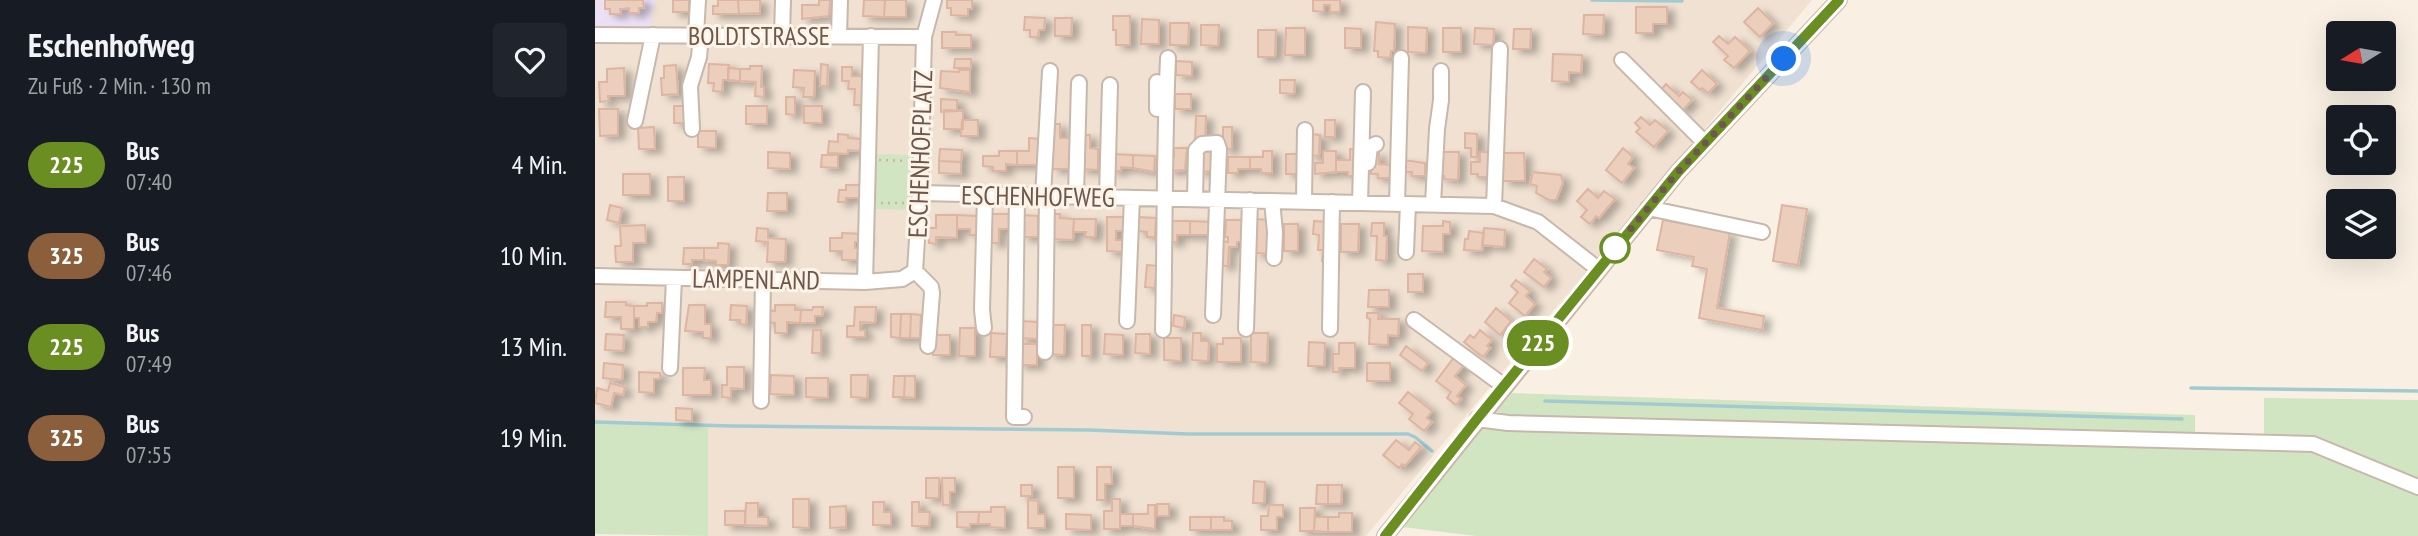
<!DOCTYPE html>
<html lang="de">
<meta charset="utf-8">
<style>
:root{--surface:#171b24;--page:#20242c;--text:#f1f3f6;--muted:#9ea1a6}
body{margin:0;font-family:"PT Sans Narrow",sans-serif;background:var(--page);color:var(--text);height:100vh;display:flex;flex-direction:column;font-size:26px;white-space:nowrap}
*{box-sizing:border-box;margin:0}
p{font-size:23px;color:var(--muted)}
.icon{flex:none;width:38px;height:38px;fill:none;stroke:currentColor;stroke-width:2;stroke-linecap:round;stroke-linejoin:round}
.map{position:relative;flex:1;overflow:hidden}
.sheet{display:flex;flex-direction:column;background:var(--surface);width:595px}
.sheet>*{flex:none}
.badge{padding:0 14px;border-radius:23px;font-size:24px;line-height:46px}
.needle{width:46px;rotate:259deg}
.buttons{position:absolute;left:1731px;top:21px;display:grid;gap:14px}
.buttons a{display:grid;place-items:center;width:70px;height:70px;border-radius:7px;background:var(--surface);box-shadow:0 7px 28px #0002;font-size:35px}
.you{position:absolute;width:35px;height:35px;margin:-18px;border:5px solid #fff;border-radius:50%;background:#1a73e8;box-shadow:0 0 0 10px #1a73e833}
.map>.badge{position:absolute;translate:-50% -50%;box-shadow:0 0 0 4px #fff}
.round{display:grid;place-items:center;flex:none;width:74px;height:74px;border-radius:7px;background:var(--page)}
.overview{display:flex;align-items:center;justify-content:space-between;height:119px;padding:0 28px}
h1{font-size:33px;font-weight:700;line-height:52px}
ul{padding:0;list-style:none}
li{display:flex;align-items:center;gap:21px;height:91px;padding:0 28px}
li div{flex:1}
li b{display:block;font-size:26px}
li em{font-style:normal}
li .badge{min-width:77px;font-weight:700;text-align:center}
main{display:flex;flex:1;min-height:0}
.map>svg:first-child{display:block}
.residential{fill:#f0e1d2}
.education{fill:#ede0f5}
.green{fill:#d2e5c3}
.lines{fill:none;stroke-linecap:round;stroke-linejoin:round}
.stream{stroke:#a1cbd1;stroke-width:3.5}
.building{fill:#eccebd;stroke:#ddb5a0;stroke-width:2;filter:url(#shadow)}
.minor-casing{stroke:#c8b7ab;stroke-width:18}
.path{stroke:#d0b2a1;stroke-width:2.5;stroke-dasharray:2 5;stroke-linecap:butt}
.minor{stroke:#fff;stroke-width:14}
.line-casing{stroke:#fff;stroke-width:16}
.line{stroke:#6b8e23;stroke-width:10}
.walk{stroke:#6e574c;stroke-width:7;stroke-dasharray:0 12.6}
.stop-dot{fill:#fff;stroke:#6b8e23;stroke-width:3.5}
.labels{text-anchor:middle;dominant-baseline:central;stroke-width:6;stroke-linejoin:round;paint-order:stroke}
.street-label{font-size:26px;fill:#6e574c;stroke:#fdf4e8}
</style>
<main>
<section class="sheet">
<div class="overview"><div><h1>Eschenhofweg</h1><p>Zu Fuß · 2 Min. · 130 m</p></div><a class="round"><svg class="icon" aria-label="heart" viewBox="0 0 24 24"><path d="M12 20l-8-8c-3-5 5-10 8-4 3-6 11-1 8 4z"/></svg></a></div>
<ul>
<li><span class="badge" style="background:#6b8e23;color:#fff">225</span><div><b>Bus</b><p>07:40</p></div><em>4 Min.</em></li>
<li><span class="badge" style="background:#8b5e3c;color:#fff">325</span><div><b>Bus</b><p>07:46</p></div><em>10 Min.</em></li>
<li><span class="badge" style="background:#6b8e23;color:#fff">225</span><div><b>Bus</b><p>07:49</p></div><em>13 Min.</em></li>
<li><span class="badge" style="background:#8b5e3c;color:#fff">325</span><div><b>Bus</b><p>07:55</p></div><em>19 Min.</em></li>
</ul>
</section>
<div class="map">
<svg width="1823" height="536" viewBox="0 0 1823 536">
<defs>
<filter id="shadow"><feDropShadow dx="7" dy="4" stdDeviation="3.5" flood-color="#0004"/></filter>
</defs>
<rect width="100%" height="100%" fill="#f9f0e3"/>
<path class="residential" d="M0 0H1217L771 536H113V425L0 421Z"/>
<path class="education" d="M1 0H61L55 26 0 29Z"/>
<path class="green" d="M278 154 320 155 318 210 276 209Z
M917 393 1600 415V448L1669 450V398L1823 400V536H881L807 527Z
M0 421 113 425V536L0 534Z"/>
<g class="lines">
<path class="stream" d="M997 0 1087 1
M1596 388 1823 391
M950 401 1587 419
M0 422 136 426 494 430 593 434H813L820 437 837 451"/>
</g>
<path class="building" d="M10 0H48L49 8H44V13H34V8L25 9 26 14H15V9H10Z
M78 0H94V12H78Z
M123 0H143L144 14H118V6H123Z
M143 0H165V13L144 14Z
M224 0H235L234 16 207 19V5H224Z
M269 0H290L289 17 268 16Z
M290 0H311V17H289Z
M352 0H377V9H373V16L356 15V8H352Z
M718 0H745V12H735V5H729V12L718 11Z
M1041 7H1072V24H1058V33H1041Z
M1163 8 1178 23 1165 37 1149 22Z
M989 15H1009L1008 35 988 34Z
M518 16H535V45H521V30H518Z
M430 17 450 18 449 30H444L443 37H435V30H429Z
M460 18H477L476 36H460Z
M547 19 564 20V44H546Z
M781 22 800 24 799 51H796L795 58 783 57V51H779Z
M575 23H594L593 45H575Z
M606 25H624L623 46 606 45Z
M813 27 832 28 831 53 813 52Z
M691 28H710V55H690Z
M750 28 766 29V48H750Z
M848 28H866V52H848Z
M880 28 899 29 898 45 879 44Z
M919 29H936L935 49H918Z
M663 30H681L680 57H663Z
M347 32H361V35H376V48H347Z
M1124 36 1133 44 1140 37 1155 51 1139 68 1129 60 1133 56 1118 42Z
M958 54 987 55 986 73 974 72V82L957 81Z
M360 59H376V68H359Z
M581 61 597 62V76L581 75Z
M114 64 134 65 133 80H128L127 92 118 91 119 83H113Z
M226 64 233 65 232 86H225Z
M81 65 83 94 67 95 66 78H69V66Z
M155 66H167L166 87H169V97L160 96 161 82 145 81V69H155Z
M247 67H257V76H269L268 105H259L260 89H253L254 81H247Z
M29 68 30 96H13L14 101 5 102 4 82H12V69Z
M133 68 145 69V81L133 80Z
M199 70 220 71 219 97H208L209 88 198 87Z
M364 70H375V92L345 88 346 71 364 72Z
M1107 70 1122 84 1113 93 1107 88 1105 90 1096 82Z
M685 80H700L699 94 685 93Z
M1071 84 1084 96 1088 92 1097 100 1087 111 1065 91Z
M580 94H596V109H580Z
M191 97H200V115L191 114Z
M346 99 362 100V111L346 112Z
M79 106H92V123H79Z
M151 106H172V124H151Z
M209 106H227V123H209Z
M4 109H23V135L5 136Z
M349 110 368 111V129H349Z
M601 116H611L610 142H600Z
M1046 117 1055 125 1060 120 1073 131 1059 147 1041 132 1045 128 1040 123Z
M367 120H383V136H366Z
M730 120H740V137H730Z
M458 124H465V138H475V169H457Z
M59 127 60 149H44L43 128Z
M628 127H637V149H628Z
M103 131H121V148L103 147Z
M870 133 882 134V157H876V148H870Z
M243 134 253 135V138L267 139V151L253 150V154L233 153 234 141 243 142Z
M715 134 725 135 724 156 714 155Z
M486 135H495V148L503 149V170L485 169Z
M434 138 444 139V165H422V151H434Z
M607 146 620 147 619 172 602 171Z
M579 148H592L590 170 573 171 572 157H579Z
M1028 148 1038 157 1033 164 1039 168 1027 183 1011 170Z
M345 149 367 150 366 162 344 161Z
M755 149H763V176H753V172H741V160H755Z
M404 151H422V165L411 164V171H398V167L388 166V156H404Z
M668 151H677V173H667L666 169H655V157H668Z
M728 151H741V172L720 174V163H728Z
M173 152 195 153V169L173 168Z
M843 152H864L863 180 849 179V176H842Z
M885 152H897L896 177H883V174H876V162H885Z
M777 153H784V164L797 165V178H783V174H776Z
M908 153H929L930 181H908Z
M516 154 538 155V168L526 167V171H516Z
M691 154H707V174H691Z
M227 155H243V168L226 167Z
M538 155 560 156 559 172 538 168Z
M633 157H655V169H643V173H633Z
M809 160 830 163V176H817V172H809Z
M344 161 366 162V174L344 173Z
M938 172 966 175 968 183 961 200H954L941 193 942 186 935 184Z
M28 174H55V195H28Z
M73 177H89V201H73Z
M251 185H265V198H251V202H243L244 190H251Z
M993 189 1003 198 1009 191 1020 199 1004 218 1001 216 995 224 986 217 992 210 982 201Z
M173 193H192V211H172Z
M15 205 27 208 24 223 12 220Z
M1187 205 1212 209 1203 265 1178 261Z
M396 214H415L414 229H404V243H396Z
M456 214H465V218L479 219 478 240 455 239Z
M341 215H362V238L341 237V244L334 243V228H341Z
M362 215 383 216V235H375V229H362Z
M427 215 443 216V237H427Z
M512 217H531V231H521V240H530V252L512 251Z
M543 217 561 218 560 237H552V232L542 231Z
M479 219H501L500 237H490L491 232H478Z
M660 219 676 220V254L660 253Z
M631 220H647V242H642V247H634L633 266H626L627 241 633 242V237H630Z
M1068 220 1135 232 1122 308 1169 316 1167 330 1104 318 1112 269 1097 266 1099 257 1062 250Z
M573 221H595V235H582V242H573Z
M595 221 617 222V235H595Z
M719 221 731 222 733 261H727L728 250H723L724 235 718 234Z
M848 221 855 222V234H848V252L827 251 828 226H848Z
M777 223H789V236H792L791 261 781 260 782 236H776Z
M689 224H703V251H689Z
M746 224H764L763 252H746Z
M50 225 51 243H38V262H21L20 246H26L25 226Z
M162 228 173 229V238L191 239 190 262H172L173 242 161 241Z
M889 228 910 230 909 247 887 245Z
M874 231 889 233 887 251 869 250 870 239H873Z
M247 233 268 234V242H260V248H263L262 260H247V251H235V238H247Z
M123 243 134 244 133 265H121V261L109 260V248H123Z
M89 248H109V260H97V264H88Z
M939 259 952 269 949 272 956 278 949 287 929 272Z
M552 265 562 266 560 288 550 287Z
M813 274H828V292H813Z
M921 280 935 291 931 296 940 304 930 316 914 303 923 292 916 286Z
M774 290H794V307H773Z
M11 302H31V305L39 306V329H26V317H10Z
M52 303H67V313H62L61 322H53V327H44V318H39V306H52Z
M94 305H110V324H116V338H108V332L90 331Z
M136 305 152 306 151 325 145 324V320H135Z
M180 305H200V310H206L205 323 192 322V333H180V323L172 322V310L180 311Z
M218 307H228L227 316H220V323H205L206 310H217Z
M260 307H281L280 323 265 322V330H270V337H252V326H259Z
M901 308 916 321 905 335 890 322Z
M772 313H784L783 319H804L803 336 793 335V345L774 344 775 319 772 318Z
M296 314H306L305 338 296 337Z
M306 314H316L315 338H305Z
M316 314 326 315 325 338H315Z
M579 315 590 317 589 328 578 326Z
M425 321 443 322 442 339 424 338Z
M454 325H470L469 355 453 354Z
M487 325H496V356H487Z
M365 328H380V356H364Z
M218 330H226V353H217Z
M885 330 897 340 892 346 895 348 888 357 869 342 875 335 879 338Z
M396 333 412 334 411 357H395Z
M598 333H606V341H614L613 361 597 360Z
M656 333H673L672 363 656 362Z
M11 334 29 335 28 351 10 350Z
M510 334 528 335V355L509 354Z
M541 334H555V354L540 353Z
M338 335H355V355H338Z
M569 338H586V361L569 360Z
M628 338H646V362H622V344H628Z
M714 342 730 343 729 366H713Z
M744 343H760V368H744V372H738V354H744Z
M424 344H442V365H424Z
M811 346 833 363 827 371 805 355Z
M860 356 870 364 860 376 871 385 862 396 866 399 861 405 852 398 856 392 841 381Z
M9 363 28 365 27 380 8 378Z
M772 363H795V381H772Z
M132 367H149V389L136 388V398L127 397V385H132Z
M88 368H110L109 380H116V395H88Z
M44 372 65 373V379H59V393L44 392Z
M176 375 199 376V395L175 394Z
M256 375H273L272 398 256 397Z
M299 376H310L309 397H298Z
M310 376H320V398L309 397Z
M211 378H233V398L211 397Z
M15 383 30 387 28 395 19 393 16 407 0 403 2 388 13 391Z
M813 392 837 411 832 418 837 422 829 431 814 419 818 414 804 403Z
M81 408 97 409V421L81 420Z
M801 440 814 450 820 442 826 447 810 466 807 464 804 468 788 455Z
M463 467H479V498H463Z
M502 467H516L517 484H510V500H502Z
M331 478H344V498H331Z
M347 478H360V492H355V505H348Z
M659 481 670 482 669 503H658Z
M426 485H437V496H426Z
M722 485H733V504H721Z
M733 485H747L746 504H733Z
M198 499H214V528L198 527Z
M517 499H525V529H509V511H517Z
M433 500 443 501V514H450V528H433Z
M278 502H289V512H296V525H278Z
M317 502H324V512H335L334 526H317Z
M151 503H163V517H173V526L150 525Z
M562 504H574V516H562Z
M553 505H560V529L538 526V514H553Z
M674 505H688V517H682V530H666V516H673Z
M251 506V527L235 528V507Z
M396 507H410V528L395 527V524H383L384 512H396Z
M705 508H720L719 531H705Z
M130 511H150V525H130Z
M362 512H384L383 524H375V528L362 527Z
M744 513H757V532H733V517H744Z
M471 514 496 515V530L471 529Z
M525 514H538V526H525Z
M595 517H616V530H595Z
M616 517H629V521H637V530H616Z
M720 517H733V532L719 531Z"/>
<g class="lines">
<g class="minor-casing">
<path id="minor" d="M0 35 329 37
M101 35 103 0
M187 35 188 0
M244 36 245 0
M1027 60 1110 143
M562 109V82
M40 121 58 35
M97 129 95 86 104 57 106 35
M773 163 775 147 781 144
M325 193 899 206 943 222 1003 269
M422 195 419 417H429
M448 196 455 71
M481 196 484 83
M512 197 515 85
M600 199 601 150 607 144 622 143 624 149 618 315
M677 201 680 232 679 258
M709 201 710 130
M765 203 768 92
M802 204 806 58
M838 204 842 129 846 100V71
M899 206 905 49
M1053 208 1167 232
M811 252 813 204
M320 271 325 193 329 37 339 0
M320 271 336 287 337 293 333 346
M0 276 270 282 307 279 320 271
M270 282 276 36
M819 320 909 386
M532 321 537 198
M389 328 387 310 390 195
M651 329 655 200
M735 329 737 202
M568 330C570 239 569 149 573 58
M450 352 452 196
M75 368 79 278
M166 401 168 280
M882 419 913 423 1718 444 1823 487
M790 536 1083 172 1244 0"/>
</g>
<path class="path" d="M284 160 312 161
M286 203H311"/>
<use href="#minor" class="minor"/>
</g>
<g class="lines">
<g class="line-casing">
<path id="line" d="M790 536 882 419 1083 172 1244 0"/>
</g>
<use href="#line" class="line"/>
<path class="walk" d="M1020 248 1083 172 1189 59"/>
</g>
<circle class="stop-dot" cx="1020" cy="248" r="14"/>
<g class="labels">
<g class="street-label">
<text x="164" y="35">BOLDTSTRASSE</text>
<text transform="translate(325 154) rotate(-88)">ESCHENHOFPLATZ</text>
<text transform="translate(443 196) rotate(1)">ESCHENHOFWEG</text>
<text transform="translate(161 279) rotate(1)">LAMPENLAND</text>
</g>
</g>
</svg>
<div class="buttons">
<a><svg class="needle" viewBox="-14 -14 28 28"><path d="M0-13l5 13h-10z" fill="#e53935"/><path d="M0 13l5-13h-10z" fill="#9ea1a6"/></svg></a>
<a><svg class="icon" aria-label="locate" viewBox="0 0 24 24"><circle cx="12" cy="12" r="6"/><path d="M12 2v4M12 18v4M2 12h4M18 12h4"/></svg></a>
<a><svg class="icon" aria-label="layers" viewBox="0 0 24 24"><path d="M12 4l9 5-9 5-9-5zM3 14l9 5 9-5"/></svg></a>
</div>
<div class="you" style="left:1189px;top:59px"></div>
<b class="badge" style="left:943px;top:343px;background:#6b8e23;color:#fff">225</b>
</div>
</main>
